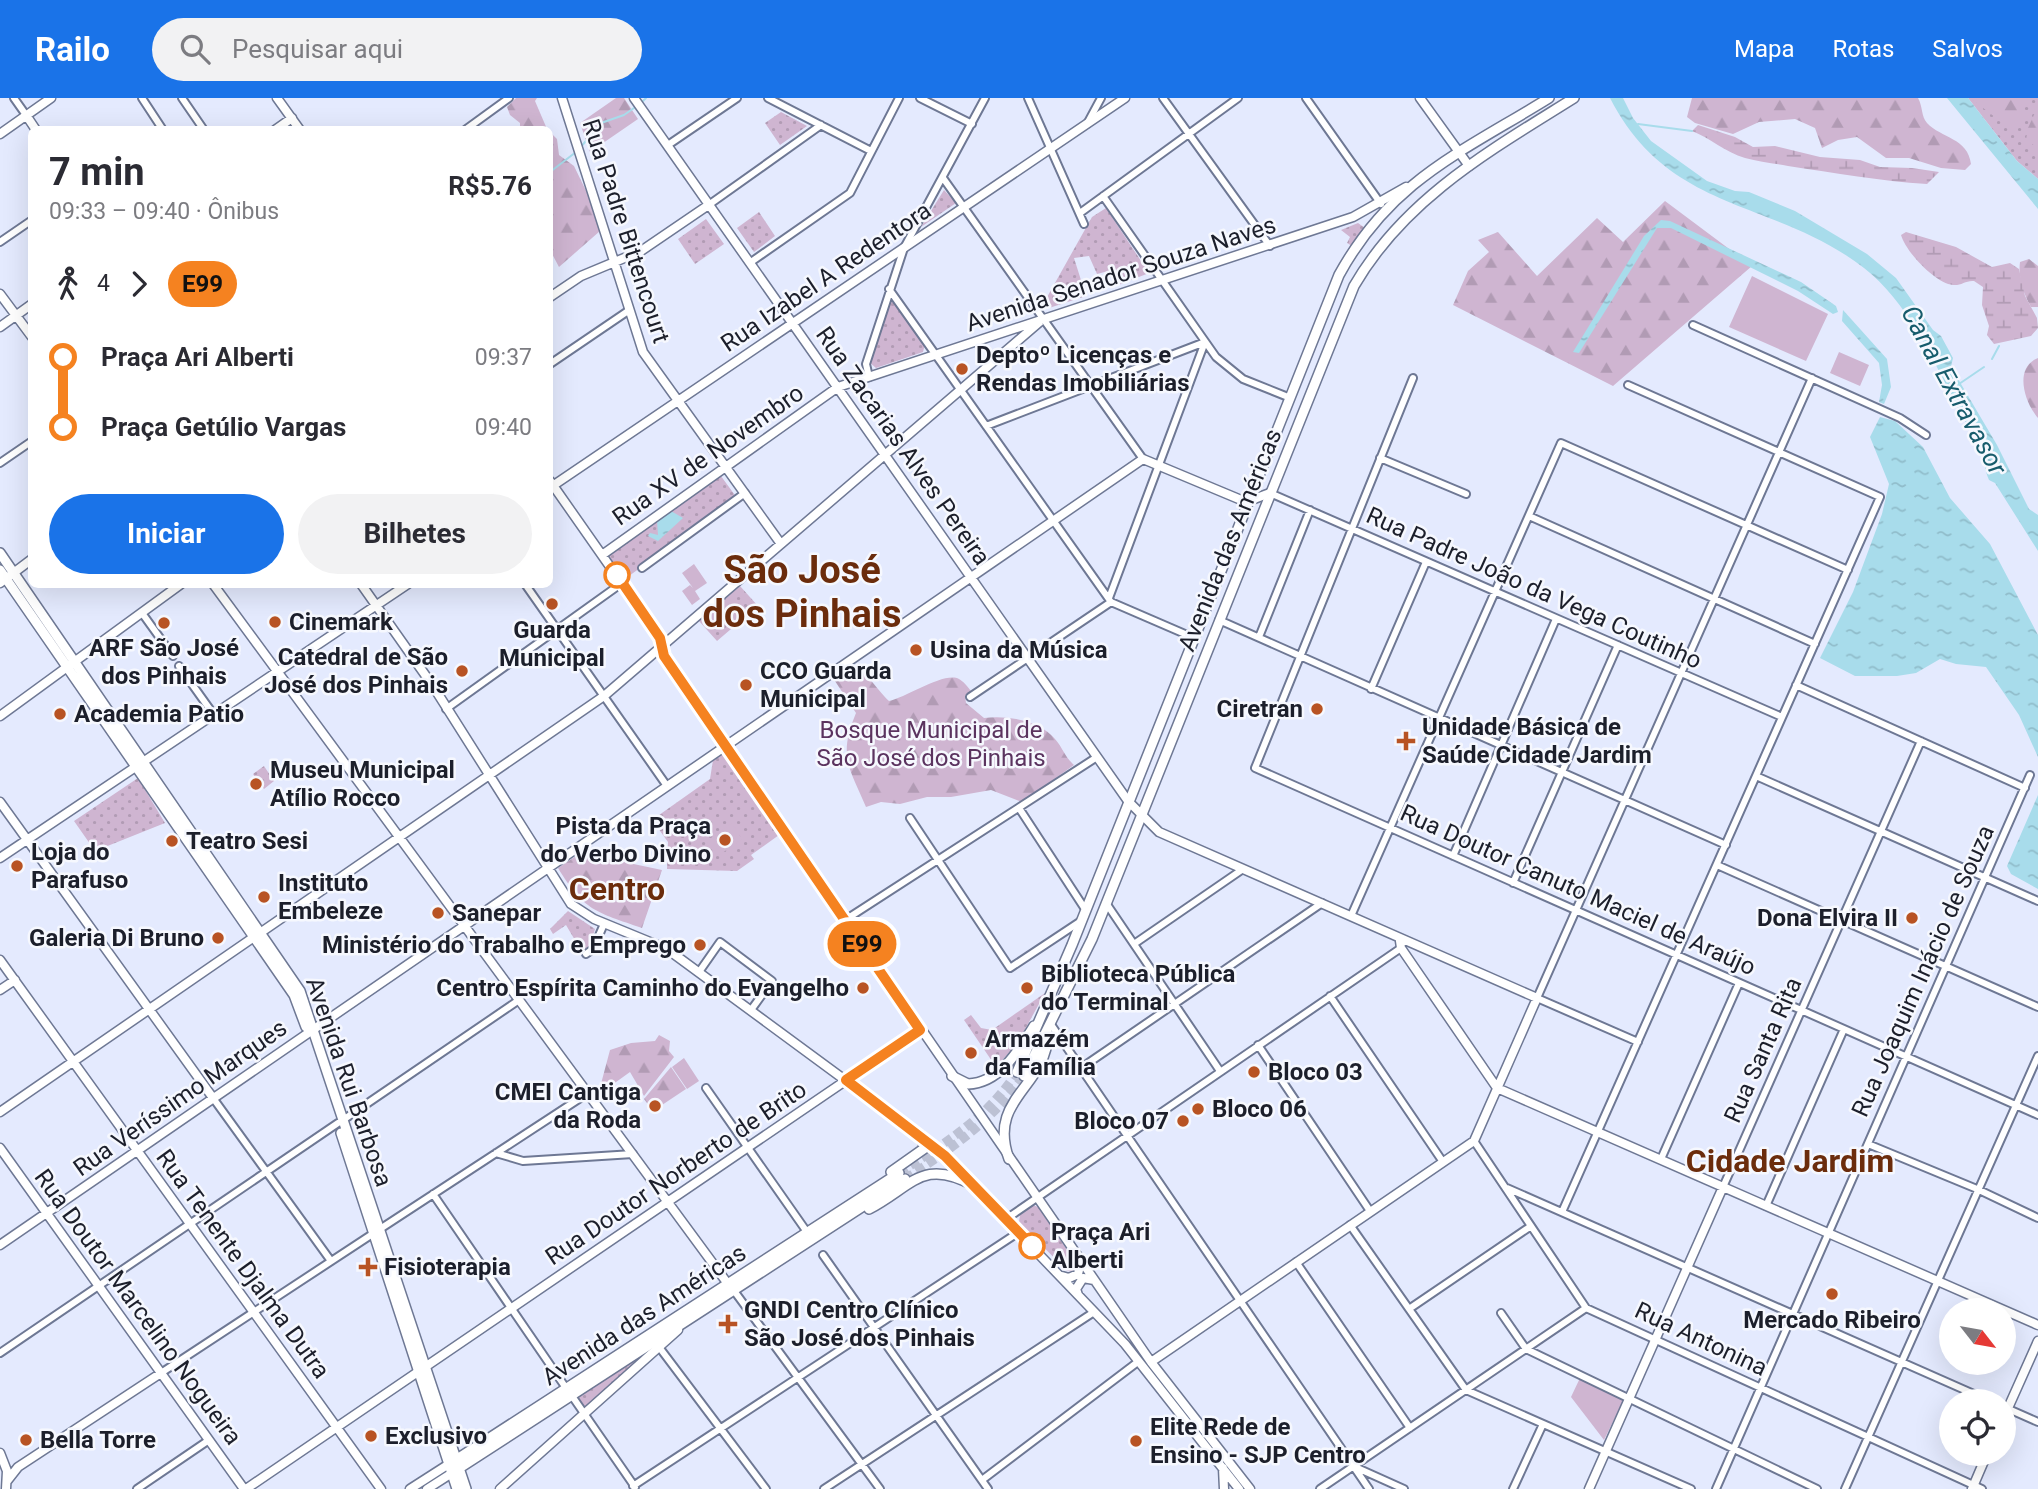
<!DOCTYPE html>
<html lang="pt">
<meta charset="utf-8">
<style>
:root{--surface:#fff;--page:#f2f2f3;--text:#2b2b33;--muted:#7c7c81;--accent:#1a73e8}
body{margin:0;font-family:Roboto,sans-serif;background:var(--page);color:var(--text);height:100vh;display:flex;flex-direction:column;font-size:26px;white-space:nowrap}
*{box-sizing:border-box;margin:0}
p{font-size:23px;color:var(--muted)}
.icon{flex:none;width:38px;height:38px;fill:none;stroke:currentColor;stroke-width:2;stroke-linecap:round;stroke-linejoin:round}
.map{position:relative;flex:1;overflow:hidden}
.details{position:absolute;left:28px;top:28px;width:525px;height:462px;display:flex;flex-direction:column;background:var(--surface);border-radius:10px;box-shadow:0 7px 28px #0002}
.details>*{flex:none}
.badge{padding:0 14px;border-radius:23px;font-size:24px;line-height:46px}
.needle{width:46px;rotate:121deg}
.fabs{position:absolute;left:1939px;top:1200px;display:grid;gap:14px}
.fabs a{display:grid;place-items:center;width:77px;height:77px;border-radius:50%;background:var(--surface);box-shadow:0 7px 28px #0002;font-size:35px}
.map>.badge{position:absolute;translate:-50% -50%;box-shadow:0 0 0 4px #fff}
.legs{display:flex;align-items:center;gap:10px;height:77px;padding:0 21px;font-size:23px}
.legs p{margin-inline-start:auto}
.summary{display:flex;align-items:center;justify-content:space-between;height:119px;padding:0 21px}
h1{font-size:38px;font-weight:700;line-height:52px}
.button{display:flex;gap:14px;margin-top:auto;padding:14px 21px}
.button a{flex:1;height:80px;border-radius:42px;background:var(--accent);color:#fff;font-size:28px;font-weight:700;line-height:80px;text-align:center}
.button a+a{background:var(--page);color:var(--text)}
ul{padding:0 21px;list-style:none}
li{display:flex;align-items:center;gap:24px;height:70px;font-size:26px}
li i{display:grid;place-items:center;width:10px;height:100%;margin:0 9px;background:currentColor}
li i::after{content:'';width:18px;height:18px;margin:-9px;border:5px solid;border-radius:50%;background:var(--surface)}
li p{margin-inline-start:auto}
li:first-child i{background:linear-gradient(#0000 50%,currentColor 0)}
li:last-child i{background:linear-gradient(currentColor 50%,#0000 0)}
header{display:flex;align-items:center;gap:42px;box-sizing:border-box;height:98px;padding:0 35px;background:var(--accent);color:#fff}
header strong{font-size:33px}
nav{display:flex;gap:38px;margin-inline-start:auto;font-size:24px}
.search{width:490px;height:63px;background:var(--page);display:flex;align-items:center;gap:18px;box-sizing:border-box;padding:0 24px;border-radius:38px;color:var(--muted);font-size:26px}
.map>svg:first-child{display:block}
.grass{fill:url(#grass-dots)}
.forest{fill:url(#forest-firs)}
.wetland{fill:url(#wetland-marsh)}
.garden{fill:#cfb5d1}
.water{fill:url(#water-ripples)}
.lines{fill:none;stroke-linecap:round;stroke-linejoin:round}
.stream{stroke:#a8dceb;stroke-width:2}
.primary-tunnel{stroke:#bcc1d4;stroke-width:9;stroke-dasharray:9 4.5;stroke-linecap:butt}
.street-casing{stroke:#6e7894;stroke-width:10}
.secondary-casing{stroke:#6e7894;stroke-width:11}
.primary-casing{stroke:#6e7894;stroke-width:12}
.street{stroke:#fff;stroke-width:6}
.secondary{stroke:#fff;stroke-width:8}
.primary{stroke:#fff;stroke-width:9}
.line-1-casing{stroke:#fff;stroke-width:16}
.line-1{stroke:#f58220;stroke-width:10}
.poi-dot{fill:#b85323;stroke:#f6f8fe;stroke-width:2.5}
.stop-1-dot{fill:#fff;stroke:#f58220;stroke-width:3.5}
.labels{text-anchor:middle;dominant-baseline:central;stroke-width:5;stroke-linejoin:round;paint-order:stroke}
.street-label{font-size:24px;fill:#1c1f2b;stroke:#f6f8fe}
.poi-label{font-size:24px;font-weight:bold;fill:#1c1f2b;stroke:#f6f8fe;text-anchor:start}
.park-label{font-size:24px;fill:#5b335f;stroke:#f6f8fe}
.stop-label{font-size:24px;font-weight:bold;fill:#1c1f2b;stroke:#f6f8fe;text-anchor:start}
.water-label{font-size:26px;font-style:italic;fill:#175c6c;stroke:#f6f8fe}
.district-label{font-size:32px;font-weight:bold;fill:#6b2c0c;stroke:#f6f8fe}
.town-label{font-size:38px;font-weight:bold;fill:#6b2c0c;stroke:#f6f8fe}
</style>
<header>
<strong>Railo</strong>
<div class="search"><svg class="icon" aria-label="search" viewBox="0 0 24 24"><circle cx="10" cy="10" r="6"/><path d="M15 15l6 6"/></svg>Pesquisar aqui</div>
<nav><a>Mapa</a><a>Rotas</a><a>Salvos</a></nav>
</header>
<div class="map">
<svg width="2038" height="1391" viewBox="0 0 2038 1391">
<defs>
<pattern id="grass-dots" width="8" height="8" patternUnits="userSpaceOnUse" patternTransform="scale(1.75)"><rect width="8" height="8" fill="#cfb5d1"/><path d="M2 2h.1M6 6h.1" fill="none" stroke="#b19bb4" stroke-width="1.8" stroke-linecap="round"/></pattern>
<pattern id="forest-firs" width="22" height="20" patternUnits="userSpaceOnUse" patternTransform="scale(1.75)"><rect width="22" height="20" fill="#cfb5d1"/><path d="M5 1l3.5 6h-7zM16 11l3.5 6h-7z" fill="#b19bb4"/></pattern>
<pattern id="wetland-marsh" width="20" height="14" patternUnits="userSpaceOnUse" patternTransform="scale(1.75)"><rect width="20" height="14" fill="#cfb5d1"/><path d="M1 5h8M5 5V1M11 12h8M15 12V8" fill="none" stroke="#b19bb4"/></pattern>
<pattern id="water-ripples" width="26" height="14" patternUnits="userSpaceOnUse" patternTransform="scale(1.75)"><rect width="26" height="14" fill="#a8dceb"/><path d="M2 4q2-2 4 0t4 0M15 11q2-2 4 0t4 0" fill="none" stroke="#90bcca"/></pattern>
</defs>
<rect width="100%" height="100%" fill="#e4eafe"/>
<path class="grass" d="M1968 0H2038V81L2017 63Z
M781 14 807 28 780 47 765 25Z
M944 92 956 105 921 129Z
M1106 110 1149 175 1116 188 1112 172 1097 176 1089 158 1074 160 1086 198 1049 210 1046 201 1092 119Z
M759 114 775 138 754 154 737 130Z
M706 121 724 146 695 166 678 141Z
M1358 125 1365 130 1352 148 1347 145 1350 139 1341 132Z
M890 198 925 246 923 254 876 270 869 264Z
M718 374 737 400 622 483 603 457Z
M740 488 758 508 717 543 699 523Z
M723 655 779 737 751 757 754 761 737 773 667 771 668 744 652 722 710 681 713 662Z
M264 668 274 683 264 691 253 676Z
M138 680 165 725 95 753 74 723Z
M568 813 595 831 590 848 582 854 566 827 553 836 550 831Z
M1045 895 1017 946 996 969 964 922 971 917 981 930 992 932Z
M1033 1107 1038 1109 1076 1165V1174L1067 1173 1019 1124 1020 1117Z
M652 1250 585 1311 577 1299Z"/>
<path class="forest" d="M516 0H537L535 3 547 31H520V25L510 17 507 9Z
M616 0H624L638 21 590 54 580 25Z
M1692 0H1918C1923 9 1921 18 1927 25 1941 40 1968 40 1971 66L1965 72 1941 70 1909 60H1886L1857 39 1838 42 1822 50 1815 30 1795 21 1759 24 1733 36 1695 25 1687 19Z
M1970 0H2022L2025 16 2016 26H2004Z
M2038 8V50L2026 42 2028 30Z
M550 34 557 41 559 57 574 68 591 103 600 133 559 169 550 152Z
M1665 103 1752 168 1613 288 1453 207 1468 173 1489 154 1478 142 1498 134 1537 178 1597 120 1623 144Z
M2029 161 2038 168V209H2031C2023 195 2018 179 2020 164Z
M2038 260V320C2025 305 2013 270 2038 260Z
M852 568C868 574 876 591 889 603 907 599 945 573 959 581 963 583 968 589 971 593L965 598 966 605 984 620C1006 617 1040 622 1055 641 1063 650 1064 658 1074 667L1022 704 991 692 951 699H927L900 706 881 704 866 709C849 669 838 658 856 615L833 580Z
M588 750 605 760 662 772 642 830C596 814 584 813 558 770Z
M659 937 670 943 669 953 674 959 644 998 630 974 598 997 610 952 631 945 655 943Z
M671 969 686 991 653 1013 644 1001Z"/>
<path class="wetland" d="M1698 27 1735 39 1753 49 1775 48 1820 59 1860 62 1880 69 1912 70 1939 74 1927 86C1880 83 1835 75 1788 68 1773 65 1759 64 1745 60 1725 54 1710 40 1692 33Z
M1906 134 1956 149 1992 169 2010 165 2019 171 2025 198 2037 220 2038 230 2031 238 1994 246 1987 237 1989 228 1982 207 1983 189 1974 183C1966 182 1961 188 1953 187 1935 185 1906 154 1901 137Z"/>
<path class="garden" d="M1752 178 1828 216 1806 263 1729 229Z
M1839 254 1869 267 1860 288 1830 275Z
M694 466 707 485 695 493 700 501 692 507 682 493 690 487 693 490 682 475Z
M732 725 742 741 718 758 707 743Z
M684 960 699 983 687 991 672 969Z
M1580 1280 1624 1301 1604 1342 1571 1299Z"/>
<path class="water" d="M1610 0H1623L1633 20 1651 43 1707 83 1735 93 1749 94 1795 113 1867 156 1896 180 1933 232 1941 238 1953 260 1951 269 1997 347 2029 411 2038 417V453L1995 385 1989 382C1984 371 1984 358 1979 347 1972 332 1962 320 1955 305 1931 257 1907 204 1864 170 1774 100 1670 117 1610 0Z
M1947 0H1968L2017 63 2038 81V111Z
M1661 122 1670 123 1801 184 1836 208 1838 214 1833 216 1798 193 1671 130H1657L1579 255 1573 254 1644 138Z
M1843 212 1887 261 1891 289 1884 306 1879 304 1882 287 1879 265 1842 223Z
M1880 319 1895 323 1923 349 1950 400 1990 446 2038 537V659L2019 617 1986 569 1956 566 1940 561 1916 575 1897 578H1855L1820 560 1853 494 1882 416 1889 386 1870 339Z
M671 413 683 420 658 443 648 438 650 435 658 437 657 423Z
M2038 697V791L2011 776 2007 768Z"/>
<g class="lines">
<path class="stream" d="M643 3 646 0
M1638 26 1692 33
M580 50 601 25 624 17 634 10
M550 74 576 54
M1992 261 1999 248
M1959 286 1984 269"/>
<path class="primary-tunnel" d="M899 1075C945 1045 987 1020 1017 974
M905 1081C951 1051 992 1023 1024 978"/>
<g class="street-casing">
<path id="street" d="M14 0 26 17
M142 0 163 32
M182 0 204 32
M768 0 871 53
M920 0 972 26
M1028 0 1084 126
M1163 0 1270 148
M1306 0 1381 106
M1087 26 1101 0
M465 32 509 0
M668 47 737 0
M943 80 1143 361
M1103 98 1216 259 1243 281 1288 299
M710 106 821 27
M1080 115 1238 0
M0 144 32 122
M751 164 850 95 899 0
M889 191 1111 504 1192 539
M1693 227 1900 320 1926 337
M550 266 628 213
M869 279 866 266 904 150 985 0
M1413 280 1255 670 2038 1017
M986 328 1205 244
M1380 360 1466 396
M0 365 32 343
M1270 395 1782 619
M1529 418 1815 546
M642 470 745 395
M525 486 667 688
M1109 500 1205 244
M142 515 173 558
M1219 522 1726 747
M1259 539 1310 412
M179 568 214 617
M1796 587 2025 690
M1371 591 1426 464
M970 599 1111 504
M446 611 622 485
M1756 678 2038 803
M1019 710 1085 811
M910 720 1010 870 1081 823
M1453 758 1556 521
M1717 767 2038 909
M1513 785 1618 547
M1106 805 1220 973
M1351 818 1561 345 1848 472
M845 822 1097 659
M1134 846 1243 771
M586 856 593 851 604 826
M699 874 720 844 772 883 751 912
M1330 898 1443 1064
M1050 925 1369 1391
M1638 944 1537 900 1812 280
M1258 947 1370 1113
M1081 970 1322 805
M706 990 807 1134
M213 1000 331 1163
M343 1022 519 902
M1474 1043 1586 1210 1982 1391
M1868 1046 1977 1091 2038 1120
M496 1055 523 1063 633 1056
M1661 1061 1739 885
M1723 1089 1921 643
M1507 1090 1992 1304
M433 1096 566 1290
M1766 1108 1844 931
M1562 1114 1880 399 1628 287
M1006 1121 1401 850
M1350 1127 1466 1292 1691 1391
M380 1131 588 995
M823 1157 988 1391
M1296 1164 1410 1330
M732 1190 880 1391
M1409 1211 1531 1128
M1501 1215 1526 1251 1817 1391
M659 1249 766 1391
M0 1255 338 1025
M161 1275 374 1135
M572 1298 635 1389
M2004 1309 2038 1324
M1355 1369 1404 1391
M982 1382 1139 1263
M633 1388 1019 1134
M137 1391 209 1342
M824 1391 1094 1214
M1320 1391 1586 1210
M1513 1391 1543 1326
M1716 1391 2030 677
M1845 1391 2038 958"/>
</g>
<g class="secondary-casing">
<path id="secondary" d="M277 0 300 32
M562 0 643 254 781 446
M634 0 1128 703 1159 734 1537 900 1474 1043 1151 1264
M1420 0 1469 68
M26 17 36 32
M275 32 292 20
M0 36 51 0
M0 196 32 239
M550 199 581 178 641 153 710 106
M0 229 32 206
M550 383 660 540 664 558 1151 1264 1250 1391
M551 389 1125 0
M602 457 838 289 1353 119 1406 89
M0 485 32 461
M213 486 728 1186
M361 486 433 588 571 806 594 821 667 851 936 1049 1125 1246 1239 1391
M0 618 181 486
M0 704 213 1000
M0 760 408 486
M1400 843 1401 850 1497 990
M0 862 381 1391
M0 892 15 882
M1497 990 2038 1227
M0 1014 604 598 1043 221
M0 1050 244 1391
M0 1147 1143 361 1246 404 1270 395
M1062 1178 1069 1180 1078 1176 1081 1164
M1078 1197 1076 1191 1083 1180 1094 1182
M2004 1319 2038 1243
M0 1355 7 1373 6 1391
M1223 1370 1224 1391
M7 1383 18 1369 161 1275
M246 1391 920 932
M410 1391 449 1366
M427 1391 452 1375
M500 1391 678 1232
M1589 1391 1723 1089
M1972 1391 1987 1356"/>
</g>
<g class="primary-casing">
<path id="primary" d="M0 455 300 893 466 1391
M0 472 294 897 306 929
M1017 974 1072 847 1339 177C1391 82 1462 54 1549 0
M952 978 968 986C1000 985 1019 952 1034 928
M1024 978 1092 841 1354 188C1405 100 1491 52 1574 0
M341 1035 457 1391
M1009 1061C987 1000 1046 990 1048 936
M891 1074 925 1050 920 1037
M869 1111C913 1088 922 1059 975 1088
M454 1363 899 1075
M455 1373 905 1081"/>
</g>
<use href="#street" class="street"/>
<use href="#secondary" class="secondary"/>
<use href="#primary" class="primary"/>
</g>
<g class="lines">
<g class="line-1-casing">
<path id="line-1" d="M617 477 660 540 664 558 920 932 846 982 945 1058 1032 1148"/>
</g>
<use href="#line-1" class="line-1"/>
</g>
<g class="poi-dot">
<circle cx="962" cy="271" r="7"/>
<circle cx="552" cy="506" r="7"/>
<circle cx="275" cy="524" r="7"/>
<circle cx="164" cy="525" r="7"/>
<circle cx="916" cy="552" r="7"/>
<circle cx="462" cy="573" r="7"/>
<circle cx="746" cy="587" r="7"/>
<circle cx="1317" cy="611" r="7"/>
<circle cx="60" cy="616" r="7"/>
<path d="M1402.5 632.5h7v7h7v7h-7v7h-7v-7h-7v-7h7z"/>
<circle cx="256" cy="686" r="7"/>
<circle cx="725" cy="742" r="7"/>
<circle cx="172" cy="743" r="7"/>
<circle cx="17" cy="768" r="7"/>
<circle cx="264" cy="799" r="7"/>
<circle cx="438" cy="815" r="7"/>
<circle cx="1912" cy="820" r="7"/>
<circle cx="218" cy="840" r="7"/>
<circle cx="700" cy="847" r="7"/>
<circle cx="863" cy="890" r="7"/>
<circle cx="1027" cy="890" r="7"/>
<circle cx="971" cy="955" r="7"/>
<circle cx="1254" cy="974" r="7"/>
<circle cx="655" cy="1008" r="7"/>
<circle cx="1198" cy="1011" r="7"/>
<circle cx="1183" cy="1023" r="7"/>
<path d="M364.5 1158.5h7v7h7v7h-7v7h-7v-7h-7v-7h7z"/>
<circle cx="1832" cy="1196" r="7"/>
<path d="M724.5 1215.5h7v7h7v7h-7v7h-7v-7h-7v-7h7z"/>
<circle cx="371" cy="1338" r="7"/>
<circle cx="26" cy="1342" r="7"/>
<circle cx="1136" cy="1343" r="7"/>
</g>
<g class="stop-1-dot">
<circle cx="617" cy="477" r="12"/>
<circle cx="1032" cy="1148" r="12"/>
</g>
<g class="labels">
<g class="street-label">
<text transform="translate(626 133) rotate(72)">Rua Padre Bittencourt</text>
<text transform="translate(1121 176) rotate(-18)">Avenida Senador Souza Naves</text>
<text transform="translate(826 179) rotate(-34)">Rua Izabel A Redentora</text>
<text transform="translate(903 348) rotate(55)">Rua Zacarias Alves Pereira</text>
<text transform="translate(708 357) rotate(-35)">Rua XV de Novembro</text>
<text transform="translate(1230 442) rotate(-68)">Avenida das Américas</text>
<text transform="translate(1534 490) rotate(24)">Rua Padre João da Vega Coutinho</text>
<text transform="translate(1578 792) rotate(24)">Rua Doutor Canuto Maciel de Araújo</text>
<text transform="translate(1923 873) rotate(-66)">Rua Joaquim Inácio de Souza</text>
<text transform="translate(1763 952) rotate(-66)">Rua Santa Rita</text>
<text transform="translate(349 984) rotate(71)">Avenida Rui Barbosa</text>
<text transform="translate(180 1000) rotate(-35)">Rua Veríssimo Marques</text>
<text transform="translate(676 1075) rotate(-34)">Rua Doutor Norberto de Brito</text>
<text transform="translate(243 1166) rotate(54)">Rua Tenente Djalma Dutra</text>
<text transform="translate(138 1209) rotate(54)">Rua Doutor Marcelino Nogueira</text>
<text transform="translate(644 1217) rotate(-33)">Avenida das Américas</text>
<text transform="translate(1701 1241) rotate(25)">Rua Antonina</text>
</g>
<g class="poi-label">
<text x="976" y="257">Deptoº Licenças e<tspan x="976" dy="28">Rendas Imobiliárias</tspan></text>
<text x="289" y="524">Cinemark</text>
<text x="552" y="532" text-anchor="middle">Guarda<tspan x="552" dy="28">Municipal</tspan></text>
<text x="164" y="550" text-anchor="middle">ARF São José<tspan x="164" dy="28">dos Pinhais</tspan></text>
<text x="930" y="552">Usina da Música</text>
<text x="448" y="559" text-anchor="end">Catedral de São<tspan x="448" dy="28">José dos Pinhais</tspan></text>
<text x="760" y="573">CCO Guarda<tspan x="760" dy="28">Municipal</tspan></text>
<text x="1303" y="611" text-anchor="end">Ciretran</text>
<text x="74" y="616">Academia Patio</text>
<text x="1422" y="629">Unidade Básica de<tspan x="1422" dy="28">Saúde Cidade Jardim</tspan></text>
<text x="270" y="672">Museu Municipal<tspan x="270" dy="28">Atílio Rocco</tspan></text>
<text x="711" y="728" text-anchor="end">Pista da Praça<tspan x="711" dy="28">do Verbo Divino</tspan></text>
<text x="186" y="743">Teatro Sesi</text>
<text x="31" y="754">Loja do<tspan x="31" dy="28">Parafuso</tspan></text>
<text x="278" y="785">Instituto<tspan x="278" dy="28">Embeleze</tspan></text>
<text x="452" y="815">Sanepar</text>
<text x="1898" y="820" text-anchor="end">Dona Elvira II</text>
<text x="204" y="840" text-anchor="end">Galeria Di Bruno</text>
<text x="686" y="847" text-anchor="end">Ministério do Trabalho e Emprego</text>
<text x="1041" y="876">Biblioteca Pública<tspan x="1041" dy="28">do Terminal</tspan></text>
<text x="849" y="890" text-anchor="end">Centro Espírita Caminho do Evangelho</text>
<text x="985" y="941">Armazém<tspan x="985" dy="28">da Família</tspan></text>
<text x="1268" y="974">Bloco 03</text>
<text x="641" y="994" text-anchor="end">CMEI Cantiga<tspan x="641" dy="28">da Roda</tspan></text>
<text x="1212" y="1011">Bloco 06</text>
<text x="1169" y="1023" text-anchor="end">Bloco 07</text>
<text x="384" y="1169">Fisioterapia</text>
<text x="744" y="1212">GNDI Centro Clínico<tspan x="744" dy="28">São José dos Pinhais</tspan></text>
<text x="1832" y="1222" text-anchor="middle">Mercado Ribeiro</text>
<text x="1150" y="1329">Elite Rede de<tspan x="1150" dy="28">Ensino - SJP Centro</tspan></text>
<text x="385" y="1338">Exclusivo</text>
<text x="40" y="1342">Bella Torre</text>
</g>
<g class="park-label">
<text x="931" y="632">Bosque Municipal de<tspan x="931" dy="28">São José dos Pinhais</tspan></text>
</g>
<g class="stop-label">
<text x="1051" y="1134">Praça Ari<tspan x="1051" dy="28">Alberti</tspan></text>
</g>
<g class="water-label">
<text transform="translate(1954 292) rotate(61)">Canal Extravasor</text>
</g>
<g class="district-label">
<text x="617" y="791">Centro</text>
<text x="1790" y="1063">Cidade Jardim</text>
</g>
<g class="town-label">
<text x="802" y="472">São José<tspan x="802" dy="44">dos Pinhais</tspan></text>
</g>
</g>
</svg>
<div class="fabs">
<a><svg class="needle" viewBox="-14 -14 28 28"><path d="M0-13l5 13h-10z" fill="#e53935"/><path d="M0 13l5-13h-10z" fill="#7c7c81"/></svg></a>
<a><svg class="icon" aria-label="locate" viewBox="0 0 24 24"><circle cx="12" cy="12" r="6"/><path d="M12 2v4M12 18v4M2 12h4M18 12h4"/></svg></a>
</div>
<b class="badge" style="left:862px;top:846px;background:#f58220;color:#111">E99</b>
<section class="details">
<div class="summary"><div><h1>7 min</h1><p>09:33 – 09:40 · Ônibus</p></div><b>R$5.76</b></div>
<div class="legs"><svg class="icon" aria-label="walk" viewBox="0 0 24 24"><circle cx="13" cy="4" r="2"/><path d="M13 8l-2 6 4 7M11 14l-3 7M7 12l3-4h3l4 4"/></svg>4<svg class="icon" aria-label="forward" viewBox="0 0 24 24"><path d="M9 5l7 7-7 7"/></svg><b class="badge" style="background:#f58220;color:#111">E99</b></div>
<ul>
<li><i style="color:#f58220"></i><b>Praça Ari Alberti</b><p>09:37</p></li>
<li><i style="color:#f58220"></i><b>Praça Getúlio Vargas</b><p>09:40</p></li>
</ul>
<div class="button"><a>Iniciar</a><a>Bilhetes</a></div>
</section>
</div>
